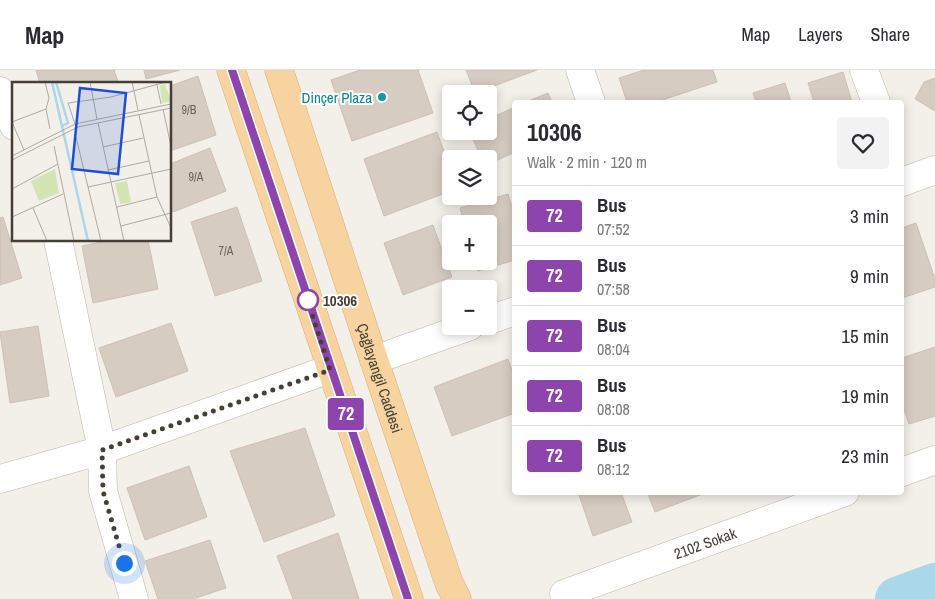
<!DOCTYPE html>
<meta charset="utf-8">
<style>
:root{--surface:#fff;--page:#f2f2f3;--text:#2b2b33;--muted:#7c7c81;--line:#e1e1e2}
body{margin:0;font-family:"Archivo Narrow",sans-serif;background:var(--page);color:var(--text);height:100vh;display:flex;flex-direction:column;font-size:19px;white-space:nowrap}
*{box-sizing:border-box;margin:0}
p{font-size:16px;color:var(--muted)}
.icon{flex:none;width:28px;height:28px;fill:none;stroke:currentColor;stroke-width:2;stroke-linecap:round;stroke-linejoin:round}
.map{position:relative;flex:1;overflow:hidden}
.drawer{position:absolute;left:512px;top:30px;width:392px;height:395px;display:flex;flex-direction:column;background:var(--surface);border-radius:5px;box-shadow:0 2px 12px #0003}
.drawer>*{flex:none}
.badge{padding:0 10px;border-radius:4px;font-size:18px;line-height:32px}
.buttons{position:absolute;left:442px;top:15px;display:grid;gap:10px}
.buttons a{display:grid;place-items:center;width:55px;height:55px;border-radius:5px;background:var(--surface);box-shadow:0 2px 12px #0003;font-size:25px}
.you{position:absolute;width:25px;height:25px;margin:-12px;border:4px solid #fff;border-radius:50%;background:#1a73e8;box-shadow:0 0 0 8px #1a73e833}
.map>.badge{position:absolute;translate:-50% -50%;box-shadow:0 0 0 2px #fff}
.round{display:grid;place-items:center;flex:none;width:52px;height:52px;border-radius:5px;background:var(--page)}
.head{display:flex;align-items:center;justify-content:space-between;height:85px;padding:0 15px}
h1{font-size:24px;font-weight:700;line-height:38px}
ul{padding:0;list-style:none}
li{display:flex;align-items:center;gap:15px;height:60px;padding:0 15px;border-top:1px solid var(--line)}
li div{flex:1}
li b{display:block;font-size:19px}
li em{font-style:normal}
li .badge{min-width:55px;font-weight:700;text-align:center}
header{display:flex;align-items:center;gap:30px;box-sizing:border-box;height:70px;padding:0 25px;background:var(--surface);border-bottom:1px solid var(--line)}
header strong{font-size:24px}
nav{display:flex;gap:28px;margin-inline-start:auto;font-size:18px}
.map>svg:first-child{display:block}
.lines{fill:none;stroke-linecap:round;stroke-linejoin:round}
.river{stroke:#aad7ea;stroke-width:44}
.building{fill:#d7ccc2;stroke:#cec0b3}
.minor-casing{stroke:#beb5ac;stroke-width:29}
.major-casing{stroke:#daae70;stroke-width:29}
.minor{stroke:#fff;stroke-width:28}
.major{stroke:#f6d39f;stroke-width:28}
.line-casing{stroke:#fff;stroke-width:11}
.line{stroke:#8e44ad;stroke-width:8}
.walk{stroke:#463f38;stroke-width:5;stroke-dasharray:0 9}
.culture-dot{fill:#0f9aa8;stroke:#fff;stroke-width:2}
.stop-dot{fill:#fff;stroke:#8e44ad;stroke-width:2.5}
.labels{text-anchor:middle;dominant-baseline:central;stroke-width:4;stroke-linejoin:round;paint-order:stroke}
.number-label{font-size:12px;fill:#6a625a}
.culture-label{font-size:15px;fill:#0d838f;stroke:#fff;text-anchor:end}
.stop-label{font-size:15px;font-weight:bold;fill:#463f38;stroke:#fff;text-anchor:start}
.street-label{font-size:15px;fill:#463f38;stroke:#fff}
.inset-river{fill:none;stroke:#aad7ea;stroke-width:2.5}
.inset-road{fill:none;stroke:#aea9a2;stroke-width:1}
.view{fill:#1d4ed8;fill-opacity:0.15;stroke:#1d4ed8;stroke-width:2.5}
.inset-edge{fill:none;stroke:#463f38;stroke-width:2.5}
</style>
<header>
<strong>Map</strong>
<nav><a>Map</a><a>Layers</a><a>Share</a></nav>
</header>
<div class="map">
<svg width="935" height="529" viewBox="0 0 935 529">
<rect width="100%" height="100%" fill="#f3efe9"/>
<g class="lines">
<path class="river" d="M897 529 935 515"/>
</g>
<path class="building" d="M36 0H114L119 14H40Z
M144 0H180L146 9Z
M360 0H418L433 43 352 71 331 10Z
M466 0H537L475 23Z
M644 0H713L717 12 656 32H627L619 8Z
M843 2 852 32H814L808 13Z
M198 6 216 65 170 81V16Z
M935 8V41L915 29 924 12Z
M785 13 791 32H756L753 23Z
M548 23 552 32H526Z
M515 37V82L489 94V89H482L469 61H489V49Z
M437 62 451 101V121L384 146 364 89Z
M210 78 226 121 173 142 170 135V94Z
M508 124 515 147V190L478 201 475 191H489V154H464L460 138Z
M237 137 262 211 215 226 191 152Z
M3 147 22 208 0 215V148Z
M916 153 935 209V217L902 228V158Z
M433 155 452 207 403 225 384 173Z
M111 170H148L158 219 93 233 82 176Z
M171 253 188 301 116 327 99 278Z
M38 256 49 326 10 333 0 262Z
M935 277V346L909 354 902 333V288Z
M508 289 515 309V343L452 366 434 317Z
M305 358 335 446 264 472 230 381Z
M189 396 207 447 145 470 127 418Z
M578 422H621L632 452 593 466Z
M647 422H708L655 442Z
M338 463 359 529H293L277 486Z
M210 470 226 518 193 529H158L145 491Z"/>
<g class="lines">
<g class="minor-casing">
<g id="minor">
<path d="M580 0 591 32"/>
<path d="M864 0 876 32"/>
<path d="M0 21 14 56"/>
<path d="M902 112 935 100"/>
<path d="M58 170 102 380 103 421 134 529"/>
<path d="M489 250 515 241"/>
<path d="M374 290 470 256"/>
<path d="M902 402 935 390"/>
<path d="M0 409 102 380 330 299"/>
<path id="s1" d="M564 524 845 422"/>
</g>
</g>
<g class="major-casing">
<g id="major">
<path d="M231 0 409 529"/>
<path id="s2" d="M279 0 374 290 449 513 457 529"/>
</g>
</g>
<use href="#minor" class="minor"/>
<use href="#major" class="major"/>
</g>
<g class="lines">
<g class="line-casing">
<path id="line" d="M232 0 408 529"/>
</g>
<use href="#line" class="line"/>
<path class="walk" d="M124 493 103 421 102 380 330 300 306 225 308 230"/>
</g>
<circle class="culture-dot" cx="382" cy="27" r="5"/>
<circle class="stop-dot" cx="308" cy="230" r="10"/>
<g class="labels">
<g class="number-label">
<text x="189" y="40">9/B</text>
<text x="196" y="107">9/A</text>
<text x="226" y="181">7/A</text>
</g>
<g class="culture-label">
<text x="372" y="27">Dinçer Plaza</text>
</g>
<g class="stop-label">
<text x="323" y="230">10306</text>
</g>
<g class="street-label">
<text stroke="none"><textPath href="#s2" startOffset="324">Çağlayangil Caddesi</textPath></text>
<text stroke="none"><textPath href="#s1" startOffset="150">2102 Sokak</textPath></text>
</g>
</g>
<g transform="translate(12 12)">
<rect width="159" height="159" fill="#f3efe9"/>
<path d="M153 2 159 19 150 21 148 3ZM43 87 47 111 27 119 19 99ZM115 99 119 120 108 122 103 101Z" fill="#d4e4b5"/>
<path class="inset-river" d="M40 0 76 159M44 0 56 41 50 44"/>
<path class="inset-road" d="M33 0 37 16 34 27M78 0 85 37M120 0 126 28M145 3 149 22M151 27 159 64M127 33 145 115 159 146M86 41 112 159M63 42 56 21 99 15 154 0M64 55 89 159M42 64 62 159M91 65 131 56M12 68 0 40 34 27 38 47M0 74 63 42 159 22M0 78 66 45 159 26M96 88 137 79M76 105 159 87M0 107 46 82M105 125 145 115M21 126 35 159M0 135 51 112M109 144 159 131"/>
<path class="view" d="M68 6 114 11 106 92 60 87Z"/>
<rect width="159" height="159" class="inset-edge"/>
</g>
</svg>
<div class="buttons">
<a><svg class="icon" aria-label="locate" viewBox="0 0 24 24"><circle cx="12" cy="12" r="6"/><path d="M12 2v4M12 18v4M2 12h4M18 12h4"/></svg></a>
<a><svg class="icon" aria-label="layers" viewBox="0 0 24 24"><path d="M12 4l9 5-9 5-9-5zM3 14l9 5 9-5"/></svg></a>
<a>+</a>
<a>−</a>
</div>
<div class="you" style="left:124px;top:493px"></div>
<b class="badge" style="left:346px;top:344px;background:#8e44ad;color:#fff">72</b>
<section class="drawer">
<div class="head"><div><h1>10306</h1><p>Walk · 2 min · 120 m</p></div><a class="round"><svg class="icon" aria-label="heart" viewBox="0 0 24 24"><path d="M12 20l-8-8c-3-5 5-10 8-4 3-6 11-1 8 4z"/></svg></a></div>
<ul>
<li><span class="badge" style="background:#8e44ad;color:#fff">72</span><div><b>Bus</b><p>07:52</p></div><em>3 min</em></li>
<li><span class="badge" style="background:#8e44ad;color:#fff">72</span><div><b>Bus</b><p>07:58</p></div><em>9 min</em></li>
<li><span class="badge" style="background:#8e44ad;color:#fff">72</span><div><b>Bus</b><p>08:04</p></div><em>15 min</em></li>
<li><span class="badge" style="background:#8e44ad;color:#fff">72</span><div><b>Bus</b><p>08:08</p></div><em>19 min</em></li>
<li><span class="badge" style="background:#8e44ad;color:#fff">72</span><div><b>Bus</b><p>08:12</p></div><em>23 min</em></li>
</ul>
</section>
</div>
